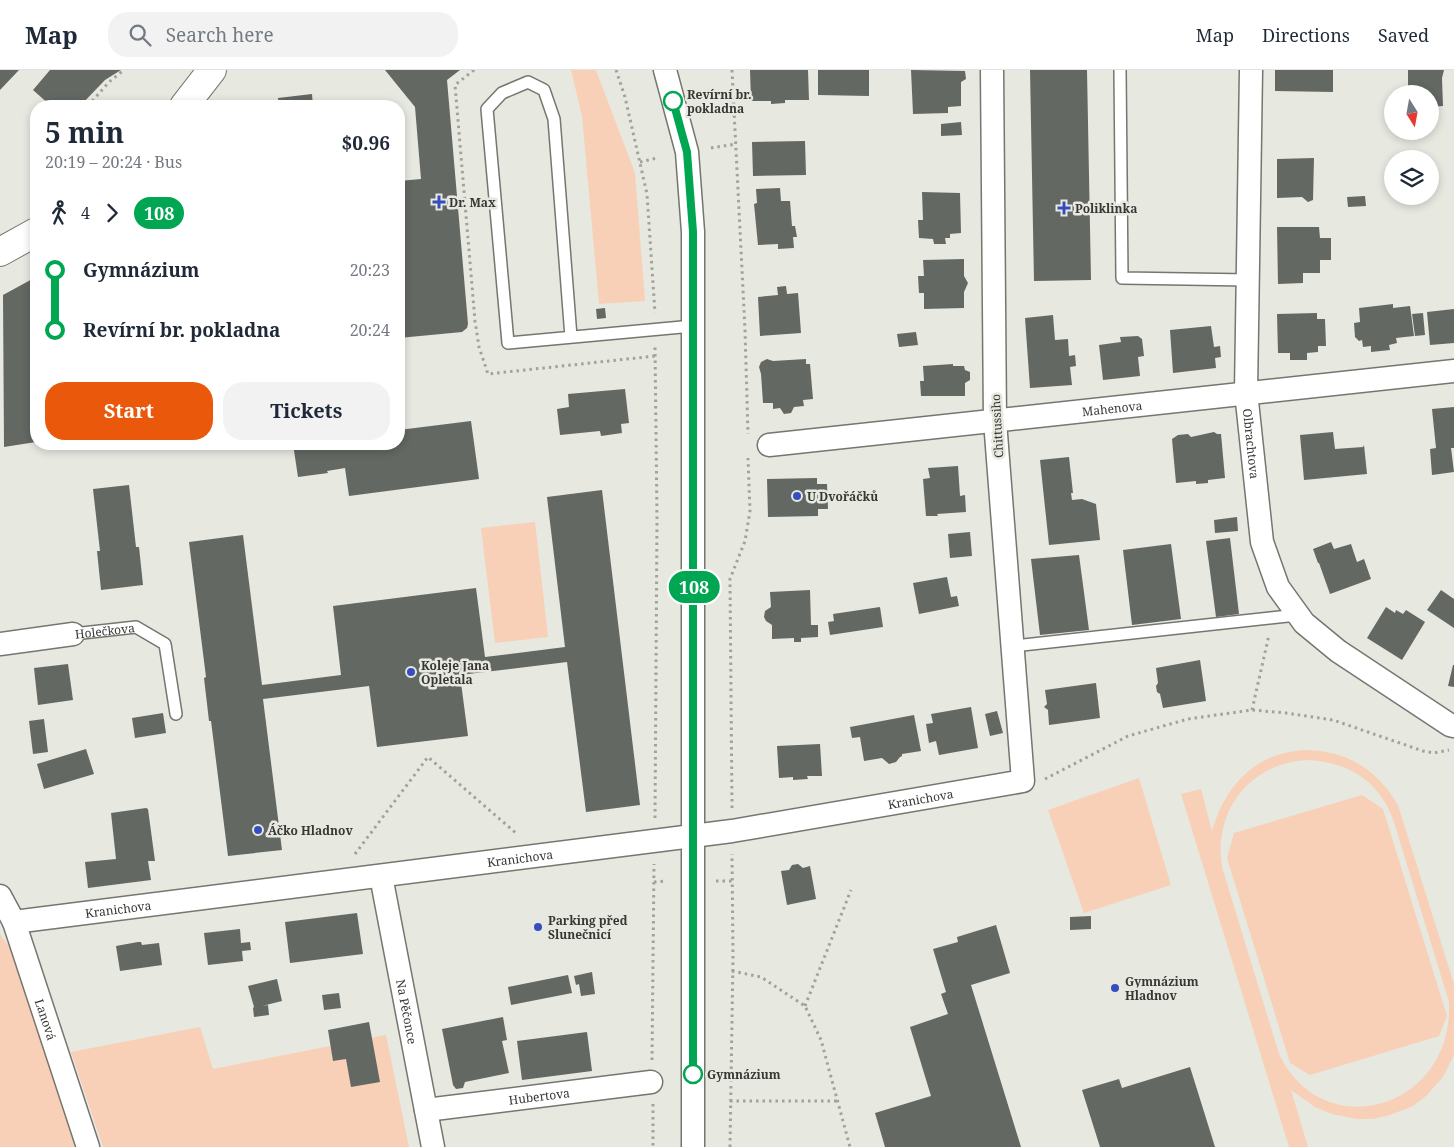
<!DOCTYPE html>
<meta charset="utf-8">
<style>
:root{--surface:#fff;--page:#f2f2f3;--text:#1f2937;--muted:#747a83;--line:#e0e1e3;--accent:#ea580c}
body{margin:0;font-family:"Noto Serif",serif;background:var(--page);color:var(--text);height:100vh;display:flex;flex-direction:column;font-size:19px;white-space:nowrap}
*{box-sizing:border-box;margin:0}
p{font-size:16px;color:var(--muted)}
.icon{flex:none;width:28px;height:28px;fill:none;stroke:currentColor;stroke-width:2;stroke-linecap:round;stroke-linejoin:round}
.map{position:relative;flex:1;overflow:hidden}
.side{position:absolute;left:30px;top:30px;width:375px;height:350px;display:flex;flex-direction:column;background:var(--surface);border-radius:20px;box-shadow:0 2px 8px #0003}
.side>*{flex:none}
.badge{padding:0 10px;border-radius:16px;font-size:18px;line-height:32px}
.needle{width:32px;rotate:169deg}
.tools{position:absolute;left:1384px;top:15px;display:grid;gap:10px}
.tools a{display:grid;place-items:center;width:55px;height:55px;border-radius:50%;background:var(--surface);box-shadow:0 2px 8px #0003;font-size:25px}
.map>.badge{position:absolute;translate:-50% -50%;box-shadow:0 0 0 2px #fff}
.legs{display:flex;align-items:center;gap:8px;height:55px;padding:0 15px;font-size:16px}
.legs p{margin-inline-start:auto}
.head{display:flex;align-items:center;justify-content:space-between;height:85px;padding:0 15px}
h1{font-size:28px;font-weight:700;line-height:38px}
.action{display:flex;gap:10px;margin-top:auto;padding:10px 15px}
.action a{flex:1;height:58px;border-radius:20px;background:var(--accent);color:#fff;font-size:20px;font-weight:700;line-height:58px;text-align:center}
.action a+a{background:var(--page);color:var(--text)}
ul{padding:0 15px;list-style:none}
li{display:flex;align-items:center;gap:18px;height:60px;font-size:19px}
li i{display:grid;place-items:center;width:8px;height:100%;margin:0 6px;background:currentColor}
li i::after{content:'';width:12px;height:12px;margin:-6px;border:4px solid;border-radius:50%;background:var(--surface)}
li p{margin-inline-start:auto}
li:first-child i{background:linear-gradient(#0000 50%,currentColor 0)}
li:last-child i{background:linear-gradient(currentColor 50%,#0000 0)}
header{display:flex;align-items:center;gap:30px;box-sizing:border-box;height:70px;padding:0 25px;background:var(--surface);border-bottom:1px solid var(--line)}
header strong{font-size:24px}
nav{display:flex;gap:28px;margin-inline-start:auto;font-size:18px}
.search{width:350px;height:45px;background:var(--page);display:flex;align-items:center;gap:12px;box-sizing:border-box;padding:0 18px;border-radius:20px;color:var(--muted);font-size:19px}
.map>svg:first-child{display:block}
.green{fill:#f8d0b7;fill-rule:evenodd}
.building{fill:#636863}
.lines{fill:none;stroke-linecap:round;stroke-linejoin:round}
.lane-casing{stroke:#74766f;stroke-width:14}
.street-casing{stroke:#74766f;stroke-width:25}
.secondary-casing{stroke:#74766f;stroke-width:30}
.path{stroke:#a1a29c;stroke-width:3;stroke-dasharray:2.5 4;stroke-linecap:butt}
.lane{stroke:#fff;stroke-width:11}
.street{stroke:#fff;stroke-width:22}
.secondary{stroke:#fff;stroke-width:28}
.line-1-casing{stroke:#fff;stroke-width:11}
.line-1{stroke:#00a651;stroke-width:8}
.stop-1-dot{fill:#fff;stroke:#00a651;stroke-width:2.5}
.poi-dot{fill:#344ec0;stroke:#e7e8e0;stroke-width:2}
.labels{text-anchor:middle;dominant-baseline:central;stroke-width:5;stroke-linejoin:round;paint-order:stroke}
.stop-label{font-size:12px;font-weight:bold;fill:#373734;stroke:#e7e8e0;text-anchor:start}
.poi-label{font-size:12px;font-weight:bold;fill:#373734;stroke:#e7e8e0;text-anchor:start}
.street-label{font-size:12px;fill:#373734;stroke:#e7e8e0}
</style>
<header>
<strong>Map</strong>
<div class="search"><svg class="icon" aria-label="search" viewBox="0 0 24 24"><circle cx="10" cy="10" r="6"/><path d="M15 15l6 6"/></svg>Search here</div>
<nav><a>Map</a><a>Directions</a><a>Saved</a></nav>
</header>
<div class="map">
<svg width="1454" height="1077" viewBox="0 0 1454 1077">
<rect width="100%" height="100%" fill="#e7e8e0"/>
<path class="green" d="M571 0H596L635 103 645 231 599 234 582 46Z
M535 452 548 567 495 573 481 458Z
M1303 680C1346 680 1376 698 1398 735L1454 914V985L1443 1007 1426 1026 1413 1036 1390 1045 1373 1049H1357L1332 1044 1315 1037 1291 1020 1308 1077H1289L1181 724 1201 719 1212 761C1225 717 1253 684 1303 680ZM1307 690C1349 692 1380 711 1394 752L1449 932C1454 1039 1323 1077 1279 984L1222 797C1213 741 1250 693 1307 690Z
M1139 708 1171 815 1084 843 1048 740Z
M1362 725 1383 739 1447 946 1439 966 1310 1005 1290 993 1227 788 1234 763Z
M0 864 18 890 77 1077H0Z
M200 957 213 999 386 965 409 1077H103L71 982Z"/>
<path class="building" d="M0 0H19L0 20Z
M50 0H121L105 10 80 36H51L33 20Z
M385 0H460L447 10 468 254 467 258 462 262 399 268V111L421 109 415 37Z
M750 0H808L809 30H785V33L771 34V31H751Z
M818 0H869V26L818 25Z
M911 0 965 1 966 9 961 12V36L948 37V43L913 44Z
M1030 0H1087L1091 210 1034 211Z
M1275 0H1333V22L1275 21Z
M1408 0H1444L1442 8 1443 36 1430 37V24H1408Z
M312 24 313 36H279L278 28Z
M961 52 962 65 941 66V54Z
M805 71 806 105 753 106 752 72Z
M1314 88 1313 130 1308 132 1302 127 1277 128V89Z
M780 118 781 131H790L792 156H795L797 167H793L794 178 778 179V174L758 175 754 134 757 133 756 119Z
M922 122 960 123 961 163 950 164V168H945L946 174H934L933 169 919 168 918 150H923Z
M1365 126 1366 136 1348 137 1347 127Z
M1277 157H1319L1320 168H1331V190H1320V203H1303V213L1278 214Z
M964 189V206L968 213 964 222V238L924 239V223H919L918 206H924L923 190Z
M36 207V372L4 377 3 225Z
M786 216 787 224 798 223 801 263 760 266 758 227 778 225 777 217Z
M1393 234V238L1410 236 1414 266 1396 268 1397 273 1389 275 1390 280 1371 282V276L1363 277 1362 270 1359 271 1355 267 1354 253 1360 252 1359 238Z
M605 238 606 248 597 249 596 239Z
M1454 239V273L1430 275 1427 242Z
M1317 243V249H1325L1326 276H1318V282L1307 283V290H1290V283H1278L1277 244Z
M1423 243 1425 265 1415 266 1412 244Z
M1053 245 1055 270 1068 269 1069 286 1075 285 1076 296 1070 297 1072 315 1030 318 1025 248Z
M1211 256 1214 277 1220 276 1221 287 1215 288 1216 298 1173 303 1170 260Z
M916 262 918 275 899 277 897 264Z
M1138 266 1142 269 1144 286 1138 287 1140 306 1103 310 1099 275 1121 272 1120 267Z
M767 289 773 291 806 289V294H810L813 329 803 330 804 336 794 337 791 343 784 344 780 338 773 339V333H763L761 304 759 297 761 292Z
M953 294V296H964L965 300 970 302V310L965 313V326H921L920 311H924L923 296Z
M625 319 629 353 621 354 622 363 601 366 600 361 560 365 557 339 569 337 568 324Z
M1454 337V378H1451L1454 402 1432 405 1430 379 1436 378 1432 339Z
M471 351 479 409 349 426 345 398 327 401 328 403 298 407 293 374H399V360Z
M1214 362 1217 364H1221L1225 408 1208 410V413L1196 414V411L1176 413 1172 369 1178 365 1188 364 1191 367Z
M1333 362 1335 379 1363 377 1364 375 1367 404 1304 410 1300 365Z
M1069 387 1073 423H1071L1072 430 1082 429 1096 434 1100 470 1049 475 1040 390Z
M958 396 960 426 965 425 966 442 937 444 938 446H926L923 409 930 408 928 398Z
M817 408V414H827L828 439H818V446L768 447 767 409Z
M129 415 136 477H139L143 515 101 520 97 481H100L93 419Z
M602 420 640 735 586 742 567 592 460 605 468 666 377 677 369 616 263 629 282 780 228 786 211 651H209L204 608 206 607 189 472 243 465 262 615 341 605 333 536 476 518 485 587 565 577 547 427Z
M1237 447 1238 461 1215 463 1214 450Z
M970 462 972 486 950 488 948 464Z
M1230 468 1239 544 1216 547 1206 471Z
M1331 472 1334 479 1351 474 1357 492 1364 489 1371 509 1330 524 1319 493H1318L1313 479Z
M1171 474 1181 549 1132 555 1123 480Z
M1079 485 1089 560 1040 565 1031 489Z
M947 507 951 527 957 526 959 536 919 544 913 513Z
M810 520 811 555H818V567L801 568V572H794V568L772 569V555L766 551 764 547 765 541 771 537 770 522Z
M1441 520 1454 529V558L1427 540Z
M880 537 883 557 830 565 828 552 834 551 833 544Z
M1386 537 1395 543 1396 540 1403 544 1406 540 1425 552 1402 590 1367 568Z
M1200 590 1206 631 1163 638 1160 624 1157 622 1156 616 1158 613 1156 598Z
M68 594 73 630 38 635 34 598Z
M1453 595H1454V617L1448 616Z
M1096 613 1100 648 1049 655 1048 640 1044 637 1047 634 1045 620Z
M971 637 978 678 939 685 936 671 929 673 926 654 933 653 931 644Z
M997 641 1003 663 990 666 985 644Z
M163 643 166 663 135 668 132 648Z
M914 645 921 681 902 684V686L900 687 896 692 889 694 882 688 864 691 860 667 852 668 850 657Z
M44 649 48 682 33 684 29 651Z
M820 674 822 706H807L808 709 793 710V707L779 708 777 676Z
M86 679 94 704 44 719 37 694Z
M146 738 148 739 155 791H148L151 810 88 818 85 792 116 789 111 743Z
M798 794 803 798 810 796 816 829 787 835 781 801 789 800 792 795Z
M357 843 363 884 290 893 285 852Z
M1091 846V859L1070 860V847Z
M996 855 1010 903 971 915 1021 1077H885L875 1043 931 1026 910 957 948 944 941 924 946 922 933 879 958 872 957 867Z
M240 859 241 873 250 872 251 880 242 881 243 891 208 895 204 863Z
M138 872H141L142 875 159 873 162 895 120 901 116 876Z
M592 902 595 924 581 926 579 914 576 915 574 906Z
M568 905 572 923 511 935 508 917Z
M277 909 282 931 262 936 268 935 269 945 254 947 253 938 254 937 248 916Z
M339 923 341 938 324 940 322 925Z
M503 947 507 970 502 971 509 1003 465 1012 463 1018 456 1019 453 1015 442 959Z
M369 952 380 1012 351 1017 346 989 333 991 328 960Z
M587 962 592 1001 522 1010 517 971Z
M1190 997 1215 1077H1100L1082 1020 1119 1009 1122 1018Z"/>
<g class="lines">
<g class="lane-casing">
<g id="lane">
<path d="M1120 0 1122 208 1249 210"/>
<path d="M571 267 554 49 544 20 528 12 502 23 487 39 508 273 693 256"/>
<path id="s1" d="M73 564 136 557 165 574 176 644"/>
<path d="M1013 576 1297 545"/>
</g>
</g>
<g class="street-casing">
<g id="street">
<path d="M665 0 687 82 693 162V1077"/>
<path id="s2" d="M1251 0 1246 322 1262 472 1278 517 1304 553 1338 581 1450 655 1454 656"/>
<path id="s3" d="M769 375 1454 301"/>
<path d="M0 574 73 564"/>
<path id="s4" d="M381 806 433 1077"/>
<path id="s5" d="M0 826 14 852 88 1077"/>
<path id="s6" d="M14 852 732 761 1023 711 995 351 992 0"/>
<path id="s7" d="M426 1040 651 1012"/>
</g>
</g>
<g class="secondary-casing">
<path id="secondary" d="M184 36 212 0
M0 182 36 162"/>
</g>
<path class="path" d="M474 0 455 15 475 251 479 277 488 304 655 286
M616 0 625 27 647 124 655 243
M732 0 745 260 748 364
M88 36 109 12 124 0
M711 78 736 74
M640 92 657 88
M1252 640 1269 565
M1045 709 1128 666 1188 649 1252 640 1286 643 1333 650 1423 681 1434 683 1449 680
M732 738 730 509 745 471 750 441 748 388
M655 748 657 449 655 277
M355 784 428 687 517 764
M716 811H732
M654 812 667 811
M732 901 761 907 805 936 821 970 850 1077
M805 936 851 820
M652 990 654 794
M730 1031H838
M653 1034V1077
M730 1077 733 887 732 784"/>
<use href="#lane" class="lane"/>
<use href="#street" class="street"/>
<use href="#secondary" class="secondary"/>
</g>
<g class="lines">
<g class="line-1-casing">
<path id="line-1" d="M673 31 687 82 693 162V1004"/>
</g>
<use href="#line-1" class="line-1"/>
</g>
<g class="stop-1-dot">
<circle cx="673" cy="31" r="9"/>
<circle cx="693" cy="1004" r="9"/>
</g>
<g class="poi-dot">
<path d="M436.5 124.5h5v5h5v5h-5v5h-5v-5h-5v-5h5z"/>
<path d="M1061.5 130.5h5v5h5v5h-5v5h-5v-5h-5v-5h5z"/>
<circle cx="797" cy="426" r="5"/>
<circle cx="411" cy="602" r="5"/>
<circle cx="258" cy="760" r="5"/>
<circle cx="538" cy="857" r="5"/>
<circle cx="1115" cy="918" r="5"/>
</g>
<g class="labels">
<g class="stop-label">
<text x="687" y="24">Revírní br.<tspan x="687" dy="14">pokladna</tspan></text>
<text x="707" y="1004">Gymnázium</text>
</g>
<g class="poi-label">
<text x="449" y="132">Dr. Max</text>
<text x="1075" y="138">Poliklinka</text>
<text x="807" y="426">U Dvořáčků</text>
<text x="421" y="595">Koleje Jana<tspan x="421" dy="14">Opletala</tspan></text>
<text x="268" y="760">Áčko Hladnov</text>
<text x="548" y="850">Parking před<tspan x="548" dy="14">Slunečnicí</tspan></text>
<text x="1125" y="911">Gymnázium<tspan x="1125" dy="14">Hladnov</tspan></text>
</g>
<g class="street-label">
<text stroke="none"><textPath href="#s3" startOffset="345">Mahenova</textPath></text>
<text transform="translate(997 356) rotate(-93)">Chittussiho</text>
<text stroke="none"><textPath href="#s2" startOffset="374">Olbrachtova</textPath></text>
<text stroke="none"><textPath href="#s1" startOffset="32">Holečkova</textPath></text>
<text stroke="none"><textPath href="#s6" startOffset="915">Kranichova</textPath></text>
<text stroke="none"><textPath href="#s6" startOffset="510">Kranichova</textPath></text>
<text stroke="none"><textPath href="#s6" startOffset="105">Kranichova</textPath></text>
<text stroke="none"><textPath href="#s4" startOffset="138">Na Pěčonce</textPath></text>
<text stroke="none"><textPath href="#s5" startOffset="132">Lanová</textPath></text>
<text stroke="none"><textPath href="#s7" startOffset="114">Hubertova</textPath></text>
</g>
</g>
</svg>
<div class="tools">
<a><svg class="needle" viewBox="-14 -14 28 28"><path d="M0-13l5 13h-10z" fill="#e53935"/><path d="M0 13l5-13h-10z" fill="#747a83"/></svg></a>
<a><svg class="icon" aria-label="layers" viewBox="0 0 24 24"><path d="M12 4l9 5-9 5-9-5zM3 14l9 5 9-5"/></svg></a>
</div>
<b class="badge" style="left:694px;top:517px;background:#00a651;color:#fff">108</b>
<section class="side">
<div class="head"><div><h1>5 min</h1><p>20:19 – 20:24 · Bus</p></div><b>$0.96</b></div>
<div class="legs"><svg class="icon" aria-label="walk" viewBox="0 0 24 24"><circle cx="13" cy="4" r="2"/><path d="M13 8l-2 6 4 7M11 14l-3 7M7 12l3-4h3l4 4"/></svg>4<svg class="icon" aria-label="forward" viewBox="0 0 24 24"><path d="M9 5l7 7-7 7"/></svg><b class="badge" style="background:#00a651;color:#fff">108</b></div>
<ul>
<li><i style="color:#00a651"></i><b>Gymnázium</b><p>20:23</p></li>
<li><i style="color:#00a651"></i><b>Revírní br. pokladna</b><p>20:24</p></li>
</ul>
<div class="action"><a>Start</a><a>Tickets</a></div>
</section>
</div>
